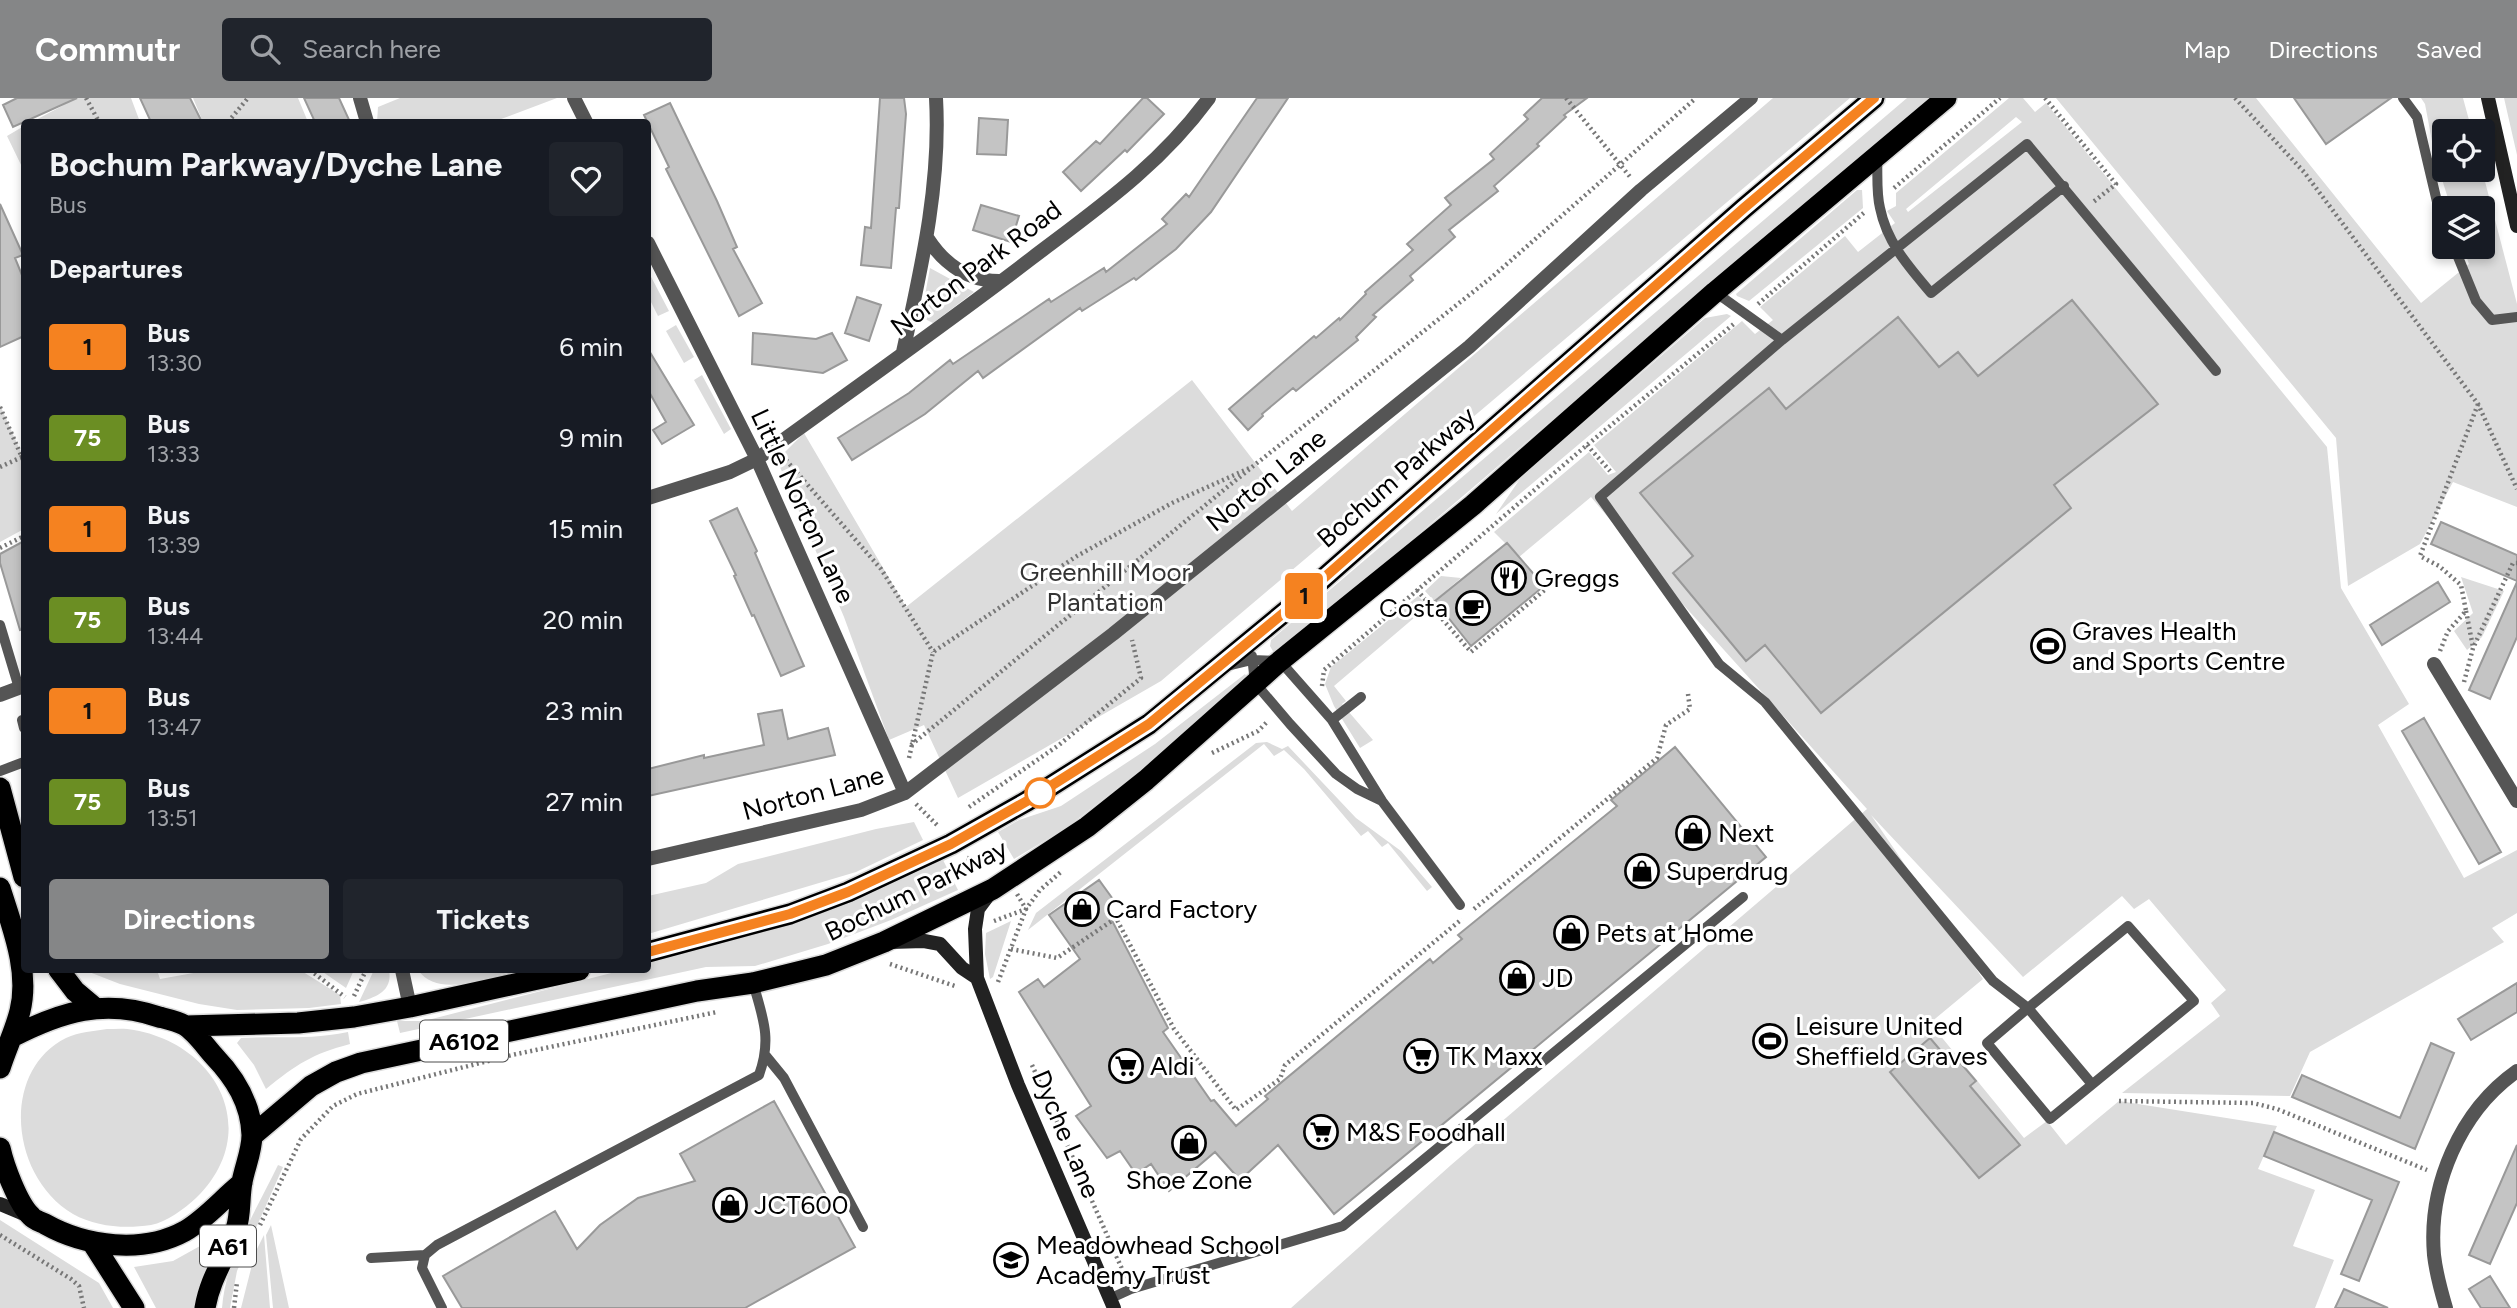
<!DOCTYPE html>
<style>
:root{--surface:#171b24;--page:#20242c;--text:#f1f3f6;--muted:#9ea1a6;--accent:#858687}
body{margin:0;font-family:Figtree,sans-serif;background:var(--page);color:var(--text);height:100vh;display:flex;flex-direction:column;font-size:26px;white-space:nowrap}
*{box-sizing:border-box;margin:0}
p{font-size:23px;color:var(--muted)}
.icon{flex:none;width:38px;height:38px;fill:none;stroke:currentColor;stroke-width:2;stroke-linecap:round;stroke-linejoin:round}
.map{position:relative;flex:1;overflow:hidden}
.details{position:absolute;left:21px;top:21px;width:630px;height:854px;display:flex;flex-direction:column;background:var(--surface);border-radius:7px;box-shadow:0 4px 10px #0003}
.details>*{flex:none}
.badge{padding:0 14px;border-radius:5px;font-size:24px;line-height:46px}
.buttons{position:absolute;left:2432px;top:21px;display:grid;gap:14px}
.buttons a{display:grid;place-items:center;width:63px;height:63px;border-radius:7px;background:var(--surface);box-shadow:0 4px 10px #0003;font-size:35px}
.map>.badge{position:absolute;translate:-50% -50%;box-shadow:0 0 0 4px #fff}
h2{padding:0 28px;font-size:26px;line-height:63px}
.round{display:grid;place-items:center;flex:none;width:74px;height:74px;border-radius:7px;background:var(--page)}
.summary{display:flex;align-items:center;justify-content:space-between;height:119px;padding:0 28px}
h1{font-size:33px;font-weight:700;line-height:52px}
.cta{display:flex;gap:14px;margin-top:auto;padding:14px 28px}
.cta a{flex:1;height:80px;border-radius:7px;background:var(--accent);color:#fff;font-size:28px;font-weight:700;line-height:80px;text-align:center}
.cta a+a{background:var(--page);color:var(--text)}
ul{padding:0;list-style:none}
li{display:flex;align-items:center;gap:21px;height:91px;padding:0 28px}
li div{flex:1}
li b{display:block;font-size:26px}
li em{font-style:normal}
li .badge{min-width:77px;font-weight:700;text-align:center}
header{display:flex;align-items:center;gap:42px;box-sizing:border-box;height:98px;padding:0 35px;background:var(--accent);color:#fff}
header strong{font-size:33px}
nav{display:flex;gap:38px;margin-inline-start:auto;font-size:24px}
.search{width:490px;height:63px;background:var(--page);display:flex;align-items:center;gap:18px;box-sizing:border-box;padding:0 24px;border-radius:7px;color:var(--muted);font-size:26px}
.map>svg:first-child{display:block}
.green{fill:#dcdcdc;fill-rule:evenodd}
.building{fill:#c4c4c4;stroke:#999;stroke-width:2}
.lines{fill:none;stroke-linecap:round;stroke-linejoin:round}
.highway-casing{stroke:#dbdbdb;stroke-width:24}
.path{stroke:#777;stroke-width:4.5;stroke-dasharray:2 3.5;stroke-linecap:butt}
.lane{stroke:#555;stroke-width:10}
.street{stroke:#555;stroke-width:14}
.secondary{stroke:#222;stroke-width:14}
.highway{stroke:#000;stroke-width:21}
.line-casing{stroke:#fff;stroke-width:16}
.line{stroke:#f58220;stroke-width:10}
.stop-dot{fill:#fff;stroke:#f58220;stroke-width:3.5}
.labels{text-anchor:middle;dominant-baseline:central;stroke-width:6;stroke-linejoin:round;paint-order:stroke}
.shield{fill:#fff;stroke:#4c4c4c;stroke-width:2}
.shield-label{font-size:24px;font-weight:bold;fill:#000}
.street-label{font-size:26px;fill:#000;stroke:#fff}
.park-label{font-size:26px;fill:#333;stroke:#fff}
.poi-label{font-size:26px;fill:#000;stroke:#fff;text-anchor:start}
</style>
<header>
<strong>Commutr</strong>
<div class="search"><svg class="icon" aria-label="search" viewBox="0 0 24 24"><circle cx="10" cy="10" r="6"/><path d="M15 15l6 6"/></svg>Search here</div>
<nav><a>Map</a><a>Directions</a><a>Saved</a></nav>
</header>
<div class="map">
<svg width="2517" height="1210" viewBox="0 0 2517 1210">
<rect width="100%" height="100%" fill="#fff"/>
<path class="green" d="M77 0H131L140 24H32Z
M193 0H298L308 24H203Z
M400 0H557L493 24H446L444 22 438 24H377L378 9Z
M1773 0H1850L1161 583 958 700 924 627 889 642 844 519 777 362 804 335 906 509 1192 282 1292 413Z
M1907 0H1930L1280 554 1274 555 1270 548 1271 542Z
M2009 0H2023L2035 14 2046 5 2327 349 2341 490 2409 606 2378 627 2464 780 2517 752V815L2492 830 2504 844 2310 954 2290 998 2122 995 2220 918 2211 905 2226 892 2149 801 2134 811 2122 798 2023 879 1871 717 1983 881 1930 925 2024 1040 2047 1023 2066 1047 2119 1003 2277 1028 2258 1071 2315 1092 2293 1148 2334 1162 2315 1210H1291L1451 1067 1867 711 1653 473 1591 399 1519 459 1494 434 1589 354 1608 377 1616 374 1594 347 1742 223 1755 236 1773 222 1760 209 1845 138 1858 154 1895 125 1887 113 1896 108V95ZM2016 19 2022 24 1908 114 1906 111Z
M2056 0H2256L2421 205 2469 166 2463 149H2483V110H2451L2435 59 2425 6 2421 0H2463L2472 33H2445V72H2482L2517 206V409L2453 384 2420 446 2348 488 2336 340Z
M2504 0H2517V57Z
M24 28V73L7 38Z
M1857 92H1862L1863 110 1749 203 1737 198 1736 196Z
M930 170 974 194 933 225 921 219Z
M648 173 669 213 658 218 648 198Z
M1727 216 1731 218 1496 416 1522 378 1705 220Z
M676 227 694 259 684 265 666 233Z
M702 277 731 331 724 336 694 282Z
M0 307 24 361V431L0 444Z
M1441 478 1461 480 1434 503 1425 493Z
M2461 479 2504 493 2482 539 2467 552 2454 533 2473 515Z
M1418 498 1428 508 1334 588 1346 603 1342 606 1373 642 1360 650 1334 608 1325 586 1331 569Z
M1245 576 1248 581 1140 672 1066 730 1014 761 998 734 1019 722 1061 708 1155 646Z
M1267 644 1282 651 1288 648 1356 720 1401 753 1432 789 1427 793 1388 745 1382 749 1368 733 1361 738 1304 671 1284 652 1274 658 1264 646 1028 832 1036 815 1256 645Z
M914 724 923 742 856 774 648 836V798L706 785 738 766 876 731Z
M943 762 958 792 891 822 828 846 755 868 706 869 400 935 397 923H424L623 872H648V865L800 822Z
M1011 823 993 879 990 881 985 856 986 835Z
M84 872H157L160 881 210 872H300L340 897 341 906 309 910 237 912 199 906 120 886Z
M320 872H354L346 890Z
M374 872H389C393 893 376 899 359 904Z
M418 872H518C490 878 439 902 418 872Z
M107 931C116 931 125 930 134 932 219 947 263 1035 196 1100 184 1111 167 1124 151 1127 125 1131 96 1129 73 1116 10 1079 0 973 66 940 79 934 94 933 107 931Z
M348 934 350 946C312 956 297 966 266 991L254 967 237 945 241 940C279 938 310 942 348 934Z
M278 1067 283 1069 237 1173 230 1210H222C226 1159 256 1113 278 1067Z
M0 1122 99 1185 113 1210H0Z
M271 1127 289 1210H273L266 1137Z
M264 1137 270 1210H241L255 1155Z
M218 1138 197 1193 198 1210H156L134 1169 173 1163Z"/>
<path class="building" d="M17 0H77L13 29 3 7Z
M140 0H190L202 24H151Z
M304 0H339L350 24H315Z
M880 0H904L906 16 899 110H896L891 170 861 167 865 129 871 130Z
M1143 0H1147L1164 16 1127 54 1125 52 1081 93 1063 74 1096 43 1100 46Z
M1257 0H1288L1211 114 1176 151 1136 182 1134 180 1082 213 1080 210 983 280 978 273 925 316 852 362 838 340 909 295 950 262 953 266 1049 201 1051 204 1104 170 1106 174 1167 126 1162 121 1186 96 1189 99Z
M1542 0H1587L1564 17 1566 19 1537 46 1539 48 1494 88 1498 93 1449 132 1455 139 1410 178 1413 182 1373 217 1376 219 1356 239 1358 242 1296 293 1293 290 1262 316 1263 318 1248 332 1229 311 1314 238 1316 240 1339 220 1340 222 1366 196 1365 194 1413 152 1407 146 1451 107 1445 100 1494 61 1490 56 1528 21 1524 17Z
M2294 0H2391L2326 46Z
M670 5 717 103 737 149 733 151 762 205 739 218 666 71 669 69 644 17Z
M979 20 1008 22 1006 57 977 56Z
M0 106 23 157 15 160 24 182V238L0 249Z
M981 107 1019 118 1011 144 973 132Z
M857 199 881 207 869 243 845 235Z
M2072 202 2158 306 2054 387 2071 410 1821 615 1765 547 1746 563 1673 475 1693 458 1640 395 1769 290 1786 311 1898 219 1939 269 1958 254 1978 278Z
M753 235 816 241 832 235 847 262 823 275 752 266Z
M648 251 694 327 662 346 653 332 666 324 648 292Z
M737 410 757 453 755 455 804 568 781 578 754 517 752 518 734 478 736 477 710 423Z
M2441 424 2517 457V483L2431 446Z
M24 443V531L20 532 0 465V456Z
M1507 445 1544 488 1471 548 1435 503Z
M2438 484 2450 504 2382 547 2370 527Z
M2517 484V539L2490 601 2469 592Z
M782 612 788 641 828 630 835 657 648 698V671L704 657V660L764 647 758 616Z
M2424 620 2501 754 2479 766 2402 633Z
M1675 649 1766 759 1334 1116 1278 1047 1240 1082 1215 1054 1169 1093 1151 1066 1136 1076 1120 1053 1107 1060 1076 1018 1091 1008 1019 894 1038 881 1044 889 1080 861 1049 817 1099 782 1115 804 1106 811 1168 930 1163 934 1211 1003 1214 1002 1236 1028 1268 1001 1265 998 1430 861 1433 865 1446 854 1462 841 1458 837 1617 708 1611 702Z
M2517 885V914L2471 942 2458 921Z
M1930 940 1952 966 1958 962 1976 983 1970 988 2020 1047 1979 1080 1890 974Z
M2431 945 2454 955 2415 1051 2292 999 2302 977 2400 1020Z
M774 1003 855 1149 745 1210H462L443 1178 555 1113 577 1151 600 1127 638 1100 695 1083 680 1056Z
M2274 1034 2399 1084 2359 1183 2341 1176 2372 1102 2264 1058Z
M2517 1047V1105L2490 1166 2469 1157Z
M2490 1178 2510 1210H2481L2469 1191Z
M2344 1191 2388 1210H2335Z"/>
<g class="lines">
<g class="highway-casing">
<path id="highway" d="M0 690 24 779
M0 790C12 829 30 872 20 913 15 933 6 951 0 970
M648 854 790 816 848 794 951 746 1027 703 1149 626 1292 508 1744 110 1874 0
M59 872 75 893 94 909
M186 928 298 925 354 919 410 909 579 872
M12 939C61 914 104 900 159 919 167 921 177 923 184 927 195 933 205 948 214 958 235 980 251 1005 252 1037 252 1053 245 1068 242 1084 239 1099 241 1117 236 1131 226 1159 210 1180 205 1210
M252 1038 311 988 336 974 361 965 697 893 753 885 826 867 884 844 993 791 1087 729 1146 682 1280 563 1473 407 1715 194 1946 0
M0 1050C4 1068 18 1106 31 1118 34 1122 41 1124 45 1126 86 1149 143 1156 185 1133 207 1120 222 1101 242 1085
M92 1144 134 1210"/>
</g>
<path class="path" d="M86 0 99 24
M1566 0 1631 80
M2045 0 2116 86 2092 105
M2235 0 2304 74 2478 306 2517 391
M228 24 248 0
M1894 90 2000 0
M1758 206 1866 113
M0 309 24 364
M1587 347 1610 373
M786 362 881 471 933 554
M0 369 22 359
M0 450 24 438
M1417 492 1471 554 1547 490
M2466 513 2473 549
M2440 553 2448 533 2466 513 2461 487 2439 468 2420 458 2478 306
M2464 584 2473 550 2513 465H2517
M1322 588 1324 572 1587 347 1735 225
M911 647 1252 369 1492 179 1696 0
M1212 655 1258 633 1267 624
M909 660 933 554 1077 458 1172 405 1252 369
M916 706 939 729
M969 709 1059 647 1141 580 1132 542
M967 760 992 767
M1474 811 1657 660 1666 627 1690 611 1688 596
M994 823 1026 811 1017 796
M1011 851 1057 860 1116 820 1174 931 1236 1012 1280 981 1285 967 1462 821
M890 866 955 888
M310 872 345 899
M998 884 1026 811 1040 792 1062 773
M354 898 366 872
M1032 967 1126 1180
M2119 1003 2253 1005 2277 1011 2427 1072
M260 1127 301 1041 333 1008 357 996 512 957 717 914
M0 1137 71 1181 79 1188 84 1210
M234 1210 237 1184"/>
<path class="lane" d="M2403 0 2417 19 2438 108 2445 125
M1877 60C1878 76 1876 94 1880 110 1887 145 1909 169 1931 195L2064 88
M2454 149 2476 203 2492 222 2517 219
M1715 194 1782 242
M0 527 19 590
M1252 558 1255 585 1290 626 1336 676 1357 691 1382 703
M1227 568 1252 562 1280 563 1332 622 1382 703 1460 807
M22 622 24 630
M1332 622 1361 599
M0 673 24 664
M766 958 784 980 863 1129
M2091 985 2028 910 2128 828 2194 903 2050 1021 1987 945 2028 910 1993 883 1765 604 1719 566 1600 399 1782 242 2027 46 2216 273
M371 1160 425 1157
M1109 1201 1131 1191 1343 1128 1743 799
M442 1210 422 1170 425 1157 437 1147 759 977C772 941 763 920 753 885"/>
<path class="street" d="M360 0 367 24
M574 0 586 24
M928 141C945 167 970 184 1002 183
M648 145 757 361 905 695
M903 254C921 171 941 86 936 0
M648 400 730 374 757 361C849 294 942 229 1032 160 1098 110 1159 68 1209 0
M2434 566 2517 703
M0 597 24 588
M648 761 861 712 905 695 1113 536 1469 249 1641 92 1751 0
M402 872 410 909
M2446 1210C2441 1193 2436 1175 2434 1157 2428 1088 2460 1013 2517 973"/>
<path class="secondary" d="M2488 0 2517 128
M990 795 978 811 975 831 977 880 1018 987 1114 1210
M890 844 924 843 940 846 962 870 977 880
M0 1106 29 1118"/>
<use href="#highway" class="highway"/>
</g>
<g class="lines">
<g class="line-casing">
<path id="line" d="M648 854 790 816 848 794 951 746 1027 703 1149 626 1292 508 1744 110 1874 0"/>
</g>
<use href="#line" class="line"/>
</g>
<defs>
<g id="restaurant-ring" transform="scale(1.75)"><circle r="9.5" fill="#fff" stroke="#000" stroke-width="1.5"/><path d="M-5-6h1v4h1v-4h1v4h1v-4h1v5L-1.5 .5V6h-2V.5L-5-1ZM5-6V6H3V1.5H1.5Q1.5-4 5-6Z" fill="#000"/></g>
<g id="cafe-ring" transform="scale(1.75)"><circle r="9.5" fill="#fff" stroke="#000" stroke-width="1.5"/><path d="M-5.5-4.5H6V0H3Q3 3.5 0 3.5H-2.5Q-5.5 3.5-5.5 0ZM3-3.2v2h1.7v-2ZM-6 4.5H4V6H-6Z" fill="#000"/></g>
<g id="stadium-ring" transform="scale(1.75)"><circle r="9.5" fill="#fff" stroke="#000" stroke-width="1.5"/><path d="M0-5a6.5 5 0 1 0 0 10a6.5 5 0 1 0 0-10ZM-3.5-1.8h7v3.6h-7Z" fill="#000"/></g>
<g id="shop-ring" transform="scale(1.75)"><circle r="9.5" fill="#fff" stroke="#000" stroke-width="1.5"/><path d="M-5-2.5h2.3a2.7 3.5 0 0 1 5.4 0H5L5.5 6h-11ZM-1.5-2.5h3a1.5 2.3 0 0 0-3 0Z" fill="#000"/></g>
<g id="supermarket-ring" transform="scale(1.75)"><circle r="9.5" fill="#fff" stroke="#000" stroke-width="1.5"/><path d="M-6-5.5h2.5l.6 2H6L4.5 2H-2.5L-4.4-4H-6ZM-1.5 3.2a1.3 1.3 0 1 0 .1 0ZM3 3.2a1.3 1.3 0 1 0 .1 0Z" fill="#000"/></g>
<g id="school-ring" transform="scale(1.75)"><circle r="9.5" fill="#fff" stroke="#000" stroke-width="1.5"/><path d="M0-5L7-2L0 1L-7-2ZM-4 1L0 2.5L4 1V4Q0 6-4 4Z" fill="#000"/></g>
</defs>
<g fill-rule="evenodd">
<use href="#restaurant-ring" x="1509" y="480"/>
<use href="#cafe-ring" x="1473" y="510"/>
<use href="#stadium-ring" x="2048" y="548"/>
<use href="#shop-ring" x="1693" y="735"/>
<use href="#shop-ring" x="1642" y="773"/>
<use href="#shop-ring" x="1082" y="811"/>
<use href="#shop-ring" x="1571" y="835"/>
<use href="#shop-ring" x="1517" y="880"/>
<use href="#stadium-ring" x="1770" y="943"/>
<use href="#supermarket-ring" x="1421" y="958"/>
<use href="#supermarket-ring" x="1126" y="968"/>
<use href="#supermarket-ring" x="1321" y="1034"/>
<use href="#shop-ring" x="1189" y="1045"/>
<use href="#shop-ring" x="730" y="1107"/>
<use href="#school-ring" x="1011" y="1162"/>
</g>
<circle class="stop-dot" cx="1040" cy="695" r="14"/>
<g class="labels">
<g class="shield">
<rect x="420" y="922.5" width="88" height="41" rx="5"/>
<rect x="200" y="1127.5" width="56" height="41" rx="5"/>
</g>
<g class="shield-label">
<text x="464" y="943">A6102</text>
<text x="228" y="1148">A61</text>
</g>
<g class="street-label">
<text transform="translate(976 170) rotate(-37)">Norton Park Road</text>
<text transform="translate(1396 379) rotate(-41)">Bochum Parkway</text>
<text transform="translate(1266 382) rotate(-39)">Norton Lane</text>
<text transform="translate(803 408) rotate(65)">Little Norton Lane</text>
<text transform="translate(813 695) rotate(-15)">Norton Lane</text>
<text transform="translate(916 792) rotate(-26)">Bochum Parkway</text>
<text transform="translate(1066 1036) rotate(67)">Dyche Lane</text>
</g>
<g class="park-label">
<text x="1105" y="474">Greenhill Moor<tspan x="1105" dy="30">Plantation</tspan></text>
</g>
<g class="poi-label">
<text x="1534" y="480">Greggs</text>
<text x="1448" y="510" text-anchor="end">Costa</text>
<text x="2072" y="533">Graves Health<tspan x="2072" dy="30">and Sports Centre</tspan></text>
<text x="1718" y="735">Next</text>
<text x="1666" y="773">Superdrug</text>
<text x="1106" y="811">Card Factory</text>
<text x="1596" y="835">Pets at Home</text>
<text x="1542" y="880">JD</text>
<text x="1795" y="928">Leisure United<tspan x="1795" dy="30">Sheffield Graves</tspan></text>
<text x="1446" y="958">TK Maxx</text>
<text x="1150" y="968">Aldi</text>
<text x="1346" y="1034">M&amp;S Foodhall</text>
<text x="1189" y="1082" text-anchor="middle">Shoe Zone</text>
<text x="754" y="1107">JCT600</text>
<text x="1036" y="1147">Meadowhead School<tspan x="1036" dy="30">Academy Trust</tspan></text>
</g>
</g>
</svg>
<div class="buttons">
<a><svg class="icon" aria-label="locate" viewBox="0 0 24 24"><circle cx="12" cy="12" r="6"/><path d="M12 2v4M12 18v4M2 12h4M18 12h4"/></svg></a>
<a><svg class="icon" aria-label="layers" viewBox="0 0 24 24"><path d="M12 4l9 5-9 5-9-5zM3 14l9 5 9-5"/></svg></a>
</div>
<b class="badge" style="left:1304px;top:498px;background:#f58220;color:#111">1</b>
<section class="details">
<div class="summary"><div><h1>Bochum Parkway/Dyche Lane</h1><p>Bus</p></div><a class="round"><svg class="icon" aria-label="heart" viewBox="0 0 24 24"><path d="M12 20l-8-8c-3-5 5-10 8-4 3-6 11-1 8 4z"/></svg></a></div>
<h2>Departures</h2>
<ul>
<li><span class="badge" style="background:#f58220;color:#111">1</span><div><b>Bus</b><p>13:30</p></div><em>6 min</em></li>
<li><span class="badge" style="background:#6b8e23;color:#fff">75</span><div><b>Bus</b><p>13:33</p></div><em>9 min</em></li>
<li><span class="badge" style="background:#f58220;color:#111">1</span><div><b>Bus</b><p>13:39</p></div><em>15 min</em></li>
<li><span class="badge" style="background:#6b8e23;color:#fff">75</span><div><b>Bus</b><p>13:44</p></div><em>20 min</em></li>
<li><span class="badge" style="background:#f58220;color:#111">1</span><div><b>Bus</b><p>13:47</p></div><em>23 min</em></li>
<li><span class="badge" style="background:#6b8e23;color:#fff">75</span><div><b>Bus</b><p>13:51</p></div><em>27 min</em></li>
</ul>
<div class="cta"><a>Directions</a><a>Tickets</a></div>
</section>
</div>
